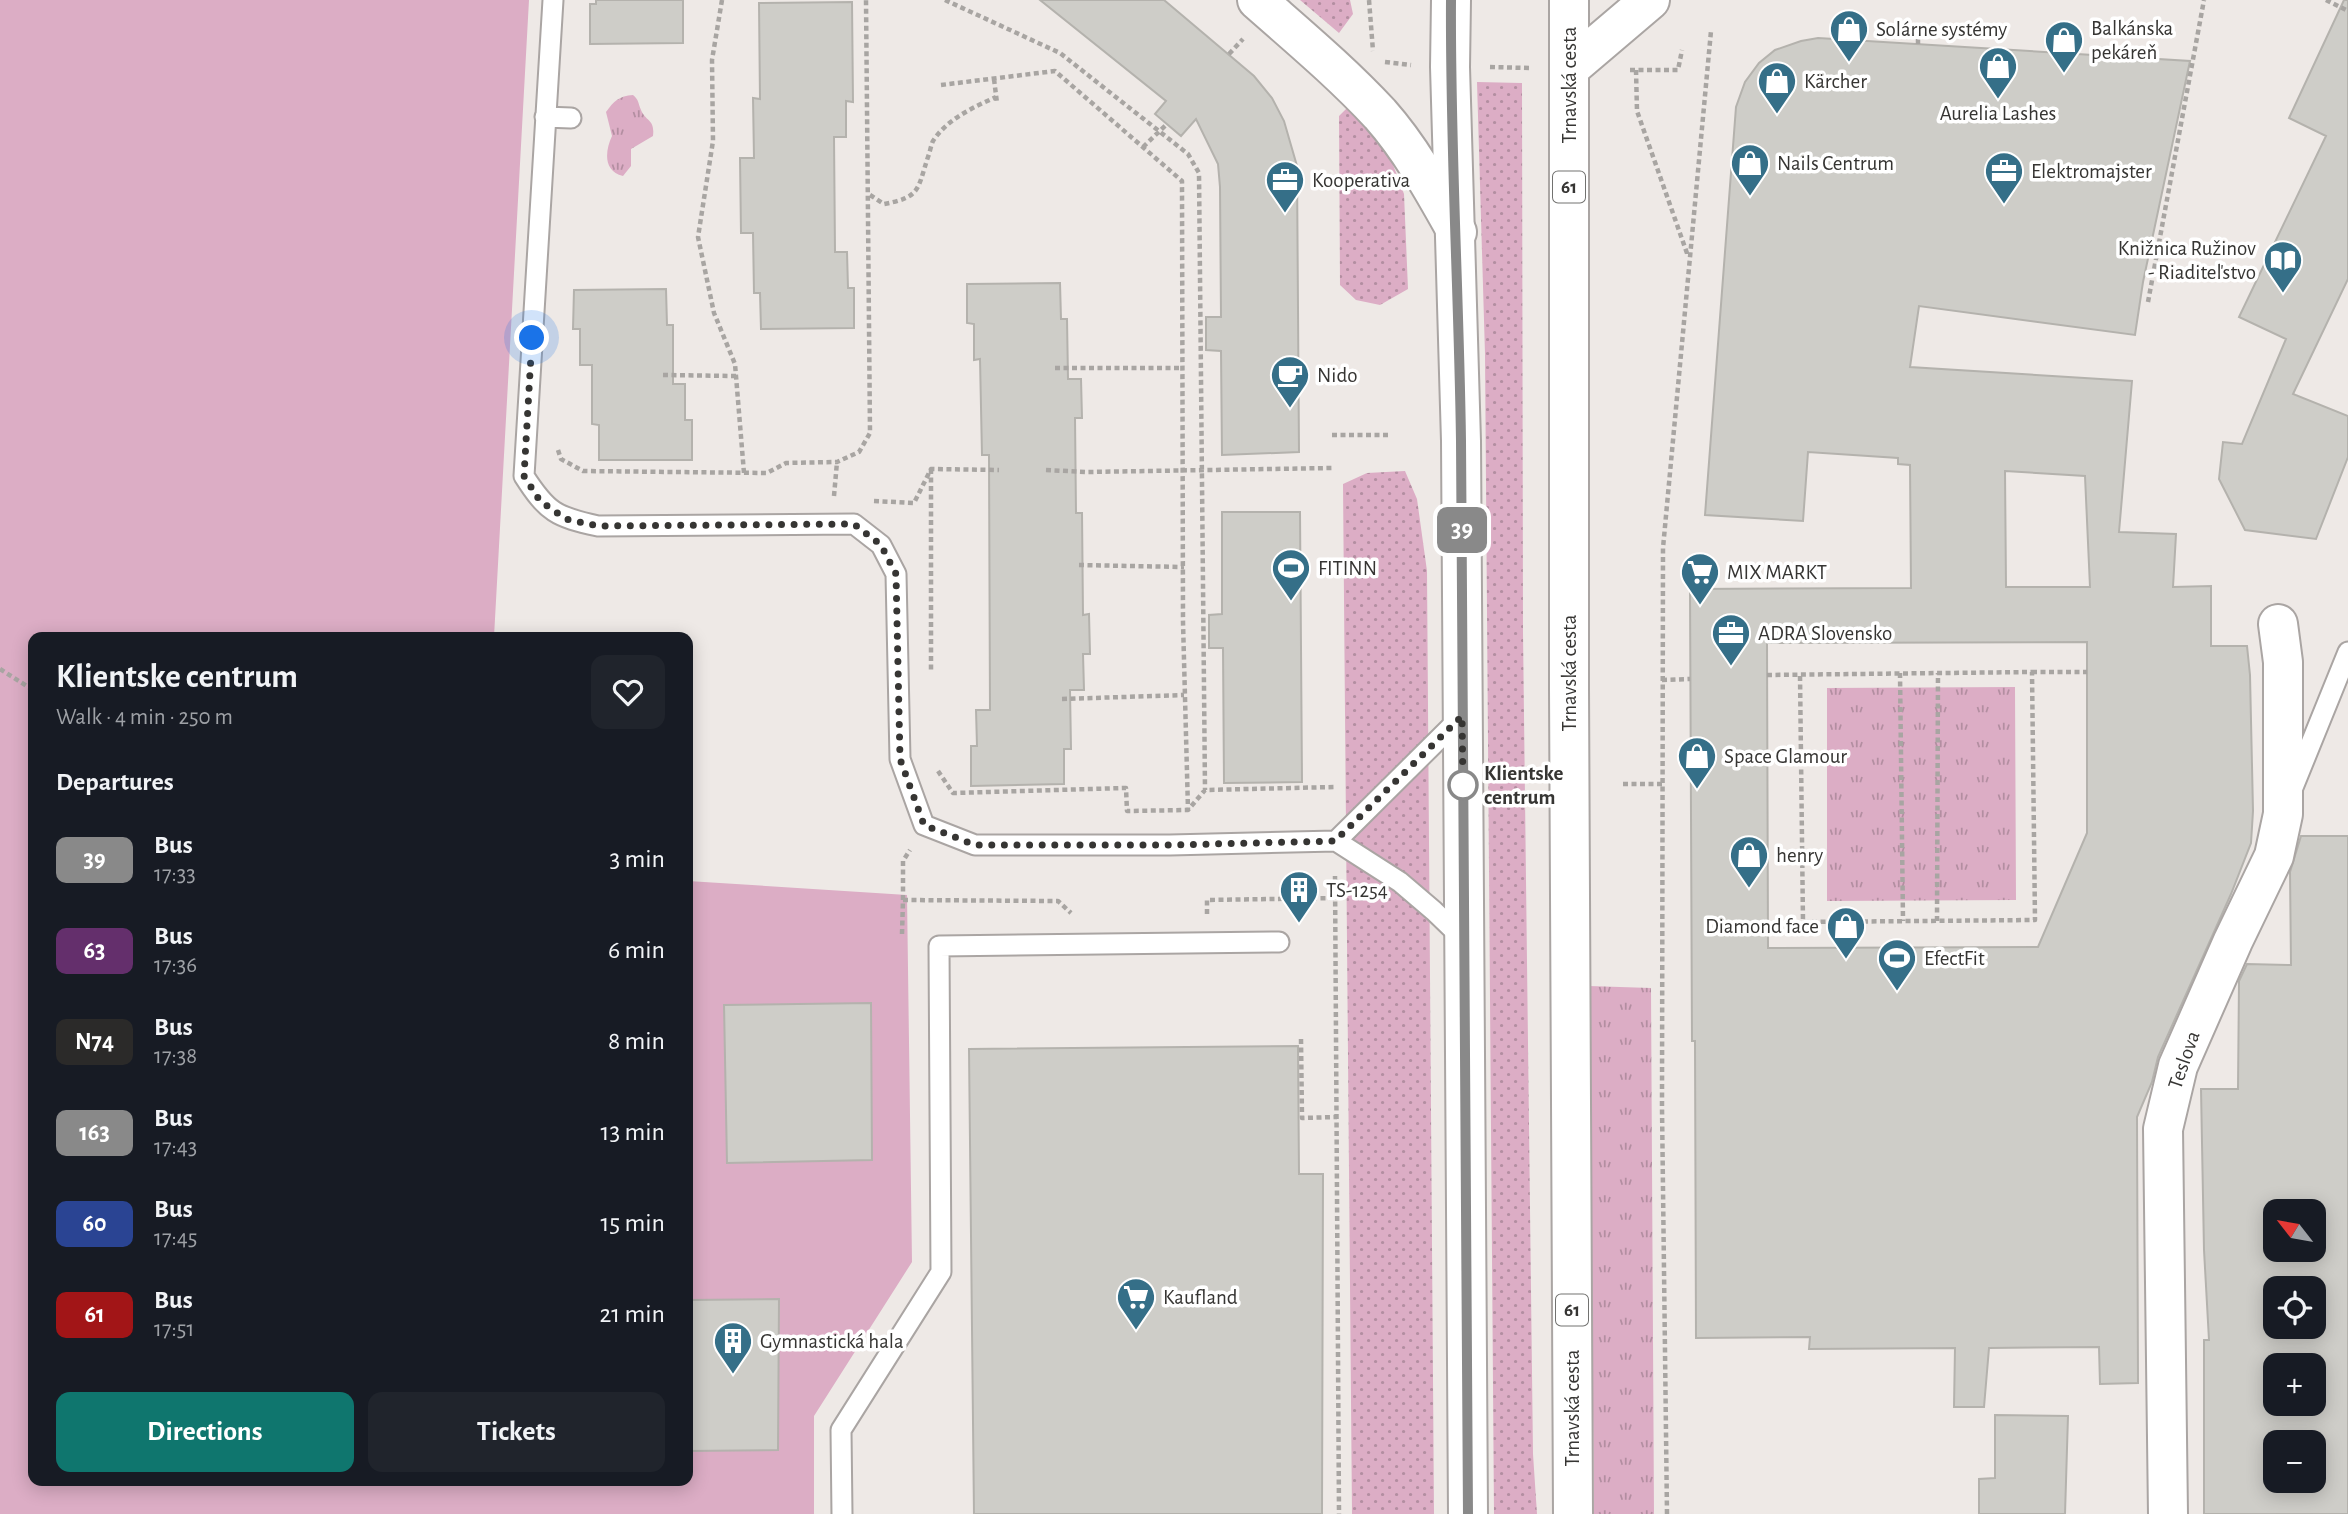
<!DOCTYPE html>
<meta charset="utf-8">
<style>
:root{--surface:#171b24;--page:#20242c;--text:#f1f3f6;--muted:#9ea1a6;--accent:#0f766e}
body{margin:0;font-family:"Alegreya Sans",sans-serif;background:var(--page);color:var(--text);height:100vh;display:flex;flex-direction:column;font-size:26px;white-space:nowrap}
*{box-sizing:border-box;margin:0}
p{font-size:23px;color:var(--muted)}
.icon{flex:none;width:38px;height:38px;fill:none;stroke:currentColor;stroke-width:2;stroke-linecap:round;stroke-linejoin:round}
.map{position:relative;flex:1;overflow:hidden}
.side{position:absolute;left:28px;top:632px;width:665px;height:854px;display:flex;flex-direction:column;background:var(--surface);border-radius:14px;box-shadow:0 4px 18px #0003}
.side>*{flex:none}
.badge{padding:0 14px;border-radius:10px;font-size:24px;line-height:46px}
.needle{width:46px;rotate:301deg}
.fabs{position:absolute;left:2263px;top:1199px;display:grid;gap:14px}
.fabs a{display:grid;place-items:center;width:63px;height:63px;border-radius:14px;background:var(--surface);box-shadow:0 4px 18px #0003;font-size:35px}
.you{position:absolute;width:35px;height:35px;margin:-18px;border:5px solid #fff;border-radius:50%;background:#1a73e8;box-shadow:0 0 0 10px #1a73e833}
.map>.badge{position:absolute;translate:-50% -50%;box-shadow:0 0 0 4px #fff}
h2{padding:0 28px;font-size:26px;line-height:63px}
.round{display:grid;place-items:center;flex:none;width:74px;height:74px;border-radius:14px;background:var(--page)}
.head{display:flex;align-items:center;justify-content:space-between;height:119px;padding:0 28px}
h1{font-size:33px;font-weight:600;line-height:52px}
.action{display:flex;gap:14px;margin-top:auto;padding:14px 28px}
.action a{flex:1;height:80px;border-radius:14px;background:var(--accent);color:#fff;font-size:28px;font-weight:600;line-height:80px;text-align:center}
.action a+a{background:var(--page);color:var(--text)}
ul{padding:0;list-style:none}
li{display:flex;align-items:center;gap:21px;height:91px;padding:0 28px}
li div{flex:1}
li b{display:block;font-size:26px}
li em{font-style:normal}
li .badge{min-width:77px;font-weight:700;text-align:center}
.map>svg:first-child{display:block}
.grass{fill:url(#grass-dots)}
.park{fill:url(#park-tufts)}
.garden{fill:#dcadc5}
.building{fill:#cecdc8;stroke:#b4b2ad;stroke-width:2;fill-rule:evenodd}
.lines{fill:none;stroke-linecap:round;stroke-linejoin:round}
.lane-casing{stroke:#aaa5a3;stroke-width:23}
.street-casing{stroke:#aaa5a3;stroke-width:42}
.secondary-casing{stroke:#aaa5a3;stroke-width:42}
.primary-casing{stroke:#aaa5a3;stroke-width:42}
.path{stroke:#a8a5a2;stroke-width:4.5;stroke-dasharray:5 3.5;stroke-linecap:butt}
.lane{stroke:#fff;stroke-width:19}
.street{stroke:#fff;stroke-width:38}
.secondary{stroke:#fff;stroke-width:38}
.primary{stroke:#fff;stroke-width:38}
.line-casing{stroke:#fff;stroke-width:16}
.line{stroke:#898989;stroke-width:10}
.walk{stroke:#363533;stroke-width:7;stroke-dasharray:0 12.6}
.stop-dot{fill:#fff;stroke:#898989;stroke-width:3.5}
.labels{text-anchor:middle;dominant-baseline:central;stroke-width:7;stroke-linejoin:round;paint-order:stroke}
.shield{fill:#fff;stroke:#727270;stroke-width:2}
.shield-label{font-size:19px;font-weight:bold;fill:#363533}
.poi-label{font-size:21px;fill:#363533;stroke:#fff;text-anchor:start}
.street-label{font-size:21px;fill:#363533;stroke:#fff}
.stop-label{font-size:21px;font-weight:bold;fill:#363533;stroke:#fff;text-anchor:start}
</style>
<div class="map">
<svg width="2348" height="1514" viewBox="0 0 2348 1514">
<defs>
<pattern id="grass-dots" width="8" height="8" patternUnits="userSpaceOnUse" patternTransform="scale(1.75)"><rect width="8" height="8" fill="#dcadc5"/><path d="M2 2h.1M6 6h.1" fill="none" stroke="#b38ea1" stroke-width="1.8" stroke-linecap="round"/></pattern>
<pattern id="park-tufts" width="24" height="20" patternUnits="userSpaceOnUse" patternTransform="scale(1.75)"><rect width="24" height="20" fill="#dcadc5"/><path d="M3 7l-1-3M5 7V3M7 7l1-3M15 17l-1-3M17 17v-4M19 17l1-3" fill="none" stroke="#b38ea1"/></pattern>
</defs>
<rect width="100%" height="100%" fill="#eee9e6"/>
<path class="grass" d="M1300 0H1350L1353 14 1339 33Z
M1477 82 1522 83 1523 633 1533 1454 1537 1514H1494L1485 354Z
M1349 106 1364 120 1392 162 1404 194 1408 289 1380 305 1356 300 1340 285 1339 116Z
M1405 471 1417 499 1427 571 1434 1514H1352L1343 484 1367 473Z"/>
<path class="park" d="M633 95C639 100 638 103 641 110 646 122 655 119 653 136L631 149V166L623 176C603 171 605 151 612 136L606 112C614 101 619 96 633 95Z
M2015 687 2016 900 1827 901V688Z
M1589 986 1651 988 1654 1514H1594Z"/>
<path class="garden" d="M0 0H529L494 637H33V1480H688V881L907 895 912 1262 814 1416V1514H0Z"/>
<path class="building" d="M596 0H683V43L590 44V4H596Z
M1040 0H1164L1254 76 1272 98 1284 121 1297 166 1299 452 1222 455 1221 351 1206 350V317H1221L1220 187 1218 164 1196 119 1181 136 1155 114 1166 101Z
M2344 0H2348V279L2293 394 2348 416V457L2316 539 2245 530 2219 479 2223 442 2242 444 2286 339 2239 317 2326 136 2289 118Z
M852 2 853 102 846 101V137H834L835 252H847L848 288H854V328L761 329 760 293H754L753 233H741L740 158H754L753 98 760 99 759 3Z
M1818 38 2190 61 2143 282 2135 335 1919 306 1910 367 2132 381 2119 532 2176 534 2173 587 2211 586V646H2247L2250 675 2253 811 2251 843 2231 894 2158 1057 2152 1082 2137 1117 2138 1383 2100 1384 2099 1347 1989 1348 1984 1407H1954L1955 1348 1809 1349 1810 1337 1696 1338 1695 1041H1692L1690 589 1911 588 1910 465 1898 464V458L1808 452 1803 521 1705 515 1736 107 1745 82 1759 63 1775 50 1801 41ZM2005 471 2085 476 2090 587H2006ZM2087 642V833L2038 947 1768 948 1767 643Z
M1060 283 1061 319H1067L1068 379H1081L1082 418H1075L1076 513H1082L1083 615 1089 614 1090 654H1083L1084 690H1070L1071 749H1064V784L971 786V746H977L976 710H990L989 455H982L980 359 974 360V324L967 323V284Z
M666 289 667 325H673V384H685V420H692V460H599V425L592 424V365H580V329H573L574 290Z
M1222 512H1300L1302 782 1224 783 1223 648H1209V615L1222 614Z
M2301 836H2348V1514H2204V1340H2209L2204 1250 2201 1089H2238L2239 981 2247 964 2291 965 2290 872ZM2275 1211H2314V1250H2275ZM2275 1288H2314V1326H2275ZM2275 1365H2314V1404H2275ZM2275 1442H2314V1480H2275Z
M871 1003 872 1160 727 1163 724 1005Z
M1298 1046 1299 1174H1323L1322 1514H974L969 1049Z
M779 1299 778 1450 688 1451V1300Z
M1995 1415 2068 1416 2065 1514H1979V1479L1995 1478Z"/>
<g class="lines">
<g class="lane-casing">
<path id="lane" d="M553 0 524 476C547 512 556 517 598 526L854 524 881 545 896 574 900 759 924 825 975 845H1170L1336 841 1400 882 1434 911 1462 938
M545 117 571 118
M2292 790 2348 652
M1336 841 1462 716
M842 1514 841 1430 941 1272 939 946 1279 942"/>
</g>
<g class="street-casing">
<path id="street" d="M2168 1514 2163 1129 2178 1066 2233 941 2274 856 2283 814V662L2278 624"/>
</g>
<g class="secondary-casing">
<path id="secondary" d="M1257 0C1299 37 1342 73 1380 114 1411 149 1434 191 1457 232
M1570 68 1650 0"/>
</g>
<g class="primary-casing">
<path id="primary" d="M1451 0 1450 67 1461 441 1468 1514
M1569 0V689L1573 1514"/>
</g>
<path class="path" d="M722 0 712 60 713 141 698 237 714 313 735 364 744 473
M945 0 1060 53 1188 154 1199 173 1205 790
M1369 0 1373 51
M2326 0 2348 11
M1918 44V30
M1229 54 1243 39
M1385 62 1411 65
M1490 67 1530 68
M1630 70H1678L1682 50
M1636 70 1637 111 1688 256
M994 79 997 103
M941 85 1055 71 1182 181 1183 622 1188 810
M1143 147 1167 124
M870 195 884 204C921 197 917 190 928 157 930 152 931 145 933 141 947 119 974 107 996 97
M2148 302 2204 0
M1055 368H1184
M663 375 736 376
M1332 435H1391
M558 450 561 459 583 471 767 473 786 463 837 462 859 452 870 433 866 0
M931 469V673
M1046 470 1087 472 1332 468
M834 496 837 462
M874 501 914 503 931 469 999 470
M1079 565 1184 567
M0 669 33 690
M2032 672H2087
M1900 673 1903 921
M1767 675C1855 674 1944 673 2032 672L2035 920 1803 922 1800 675
M1662 680 1690 679
M1062 699 1184 695
M938 771 953 793 1126 788 1127 811 1188 810 1205 790 1335 787
M1623 784H1663
M1335 876 1339 1514
M903 900V861L910 850
M1207 914V900L1335 898
M1937 921 1938 673
M902 934 903 900 1058 901 1071 913
M1301 1039 1302 1118 1337 1117
M1667 1514 1662 1107 1663 548 1711 31"/>
<use href="#lane" class="lane"/>
<use href="#street" class="street"/>
<use href="#secondary" class="secondary"/>
<use href="#primary" class="primary"/>
</g>
<g class="lines">
<g class="line-casing">
<path id="line" d="M1451 0C1450 147 1459 294 1461 441 1466 799 1463 1156 1468 1514"/>
</g>
<use href="#line" class="line"/>
<path class="walk" d="M532 338 524 476 540 501 566 519 598 526 854 524 881 545 896 574 900 759 924 825 975 845H1170L1335 841 1462 716 1463 785"/>
</g>
<defs>
<g id="shop-pin" transform="scale(2.0125)"><path d="M0 17L-7.5 6A9.5 9.5 0 1 1 7.5 6Z" fill="#356f88" stroke="#fff"/><path d="M-5-2.5h2.3a2.7 3.5 0 0 1 5.4 0H5L5.5 6h-11ZM-1.5-2.5h3a1.5 2.3 0 0 0-3 0Z" fill="#fff"/></g>
<g id="office-pin" transform="scale(2.0125)"><path d="M0 17L-7.5 6A9.5 9.5 0 1 1 7.5 6Z" fill="#356f88" stroke="#fff"/><path d="M-6-3h4V-5.5h4V-3h4V5H-6ZM-1-4.5V-3h2v-1.5ZM-6 0V1H6V0Z" fill="#fff"/></g>
<g id="library-pin" transform="scale(2.0125)"><path d="M0 17L-7.5 6A9.5 9.5 0 1 1 7.5 6Z" fill="#356f88" stroke="#fff"/><path d="M-6-4Q-3-5.5-.7-3.5V5Q-3 3-6 4ZM6-4Q3-5.5 .7-3.5V5Q3 3 6 4Z" fill="#fff"/></g>
<g id="cafe-pin" transform="scale(2.0125)"><path d="M0 17L-7.5 6A9.5 9.5 0 1 1 7.5 6Z" fill="#356f88" stroke="#fff"/><path d="M-5.5-4.5H6V0H3Q3 3.5 0 3.5H-2.5Q-5.5 3.5-5.5 0ZM3-3.2v2h1.7v-2ZM-6 4.5H4V6H-6Z" fill="#fff"/></g>
<g id="stadium-pin" transform="scale(2.0125)"><path d="M0 17L-7.5 6A9.5 9.5 0 1 1 7.5 6Z" fill="#356f88" stroke="#fff"/><path d="M0-5a6.5 5 0 1 0 0 10a6.5 5 0 1 0 0-10ZM-3.5-1.8h7v3.6h-7Z" fill="#fff"/></g>
<g id="supermarket-pin" transform="scale(2.0125)"><path d="M0 17L-7.5 6A9.5 9.5 0 1 1 7.5 6Z" fill="#356f88" stroke="#fff"/><path d="M-6-5.5h2.5l.6 2H6L4.5 2H-2.5L-4.4-4H-6ZM-1.5 3.2a1.3 1.3 0 1 0 .1 0ZM3 3.2a1.3 1.3 0 1 0 .1 0Z" fill="#fff"/></g>
<g id="building-pin" transform="scale(2.0125)"><path d="M0 17L-7.5 6A9.5 9.5 0 1 1 7.5 6Z" fill="#356f88" stroke="#fff"/><path d="M-4-6H4V6H1V3H-1V6H-4ZM-2.5-4.3h1.7v1.8h-1.7ZM.8-4.3h1.7v1.8H.8ZM-2.5-1h1.7V.8h-1.7ZM.8-1h1.7V.8H.8Z" fill="#fff"/></g>
</defs>
<g fill-rule="evenodd">
<use href="#shop-pin" x="1849" y="29"/>
<use href="#shop-pin" x="2064" y="40"/>
<use href="#shop-pin" x="1998" y="66"/>
<use href="#shop-pin" x="1777" y="81"/>
<use href="#shop-pin" x="1750" y="163"/>
<use href="#office-pin" x="2004" y="171"/>
<use href="#office-pin" x="1285" y="180"/>
<use href="#library-pin" x="2283" y="260"/>
<use href="#cafe-pin" x="1290" y="375"/>
<use href="#stadium-pin" x="1291" y="568"/>
<use href="#supermarket-pin" x="1700" y="572"/>
<use href="#office-pin" x="1731" y="633"/>
<use href="#shop-pin" x="1697" y="756"/>
<use href="#shop-pin" x="1749" y="855"/>
<use href="#building-pin" x="1299" y="890"/>
<use href="#shop-pin" x="1846" y="926"/>
<use href="#stadium-pin" x="1897" y="958"/>
<use href="#supermarket-pin" x="1136" y="1297"/>
<use href="#building-pin" x="733" y="1341"/>
</g>
<circle class="stop-dot" cx="1463" cy="785" r="14"/>
<g class="labels">
<g class="shield">
<rect x="1553" y="171.5" width="32" height="31" rx="5"/>
<rect x="1556" y="1294.5" width="32" height="31" rx="5"/>
</g>
<g class="shield-label">
<text x="1569" y="187">61</text>
<text x="1572" y="1310">61</text>
</g>
<g class="poi-label">
<text x="2091" y="28">Balkánska<tspan x="2091" dy="24">pekáreň</tspan></text>
<text x="1876" y="29">Solárne systémy</text>
<text x="1804" y="81">Kärcher</text>
<text x="1998" y="113" text-anchor="middle">Aurelia Lashes</text>
<text x="1777" y="163">Nails Centrum</text>
<text x="2031" y="171">Elektromajster</text>
<text x="1312" y="180">Kooperativa</text>
<text x="2256" y="248" text-anchor="end">Knižnica Ružinov<tspan x="2256" dy="24">- Riaditeľstvo</tspan></text>
<text x="1317" y="375">Nido</text>
<text x="1318" y="568">FITINN</text>
<text x="1727" y="572">MIX MARKT</text>
<text x="1758" y="633">ADRA Slovensko</text>
<text x="1724" y="756">Space Glamour</text>
<text x="1776" y="855">henry</text>
<text x="1326" y="890">TS-1254</text>
<text x="1819" y="926" text-anchor="end">Diamond face</text>
<text x="1924" y="958">EfectFit</text>
<text x="1163" y="1297">Kaufland</text>
<text x="760" y="1341">Gymnastická hala</text>
</g>
<g class="street-label">
<text transform="translate(1569 85) rotate(-90)">Trnavská cesta</text>
<text transform="translate(1569 673) rotate(-90)">Trnavská cesta</text>
<text transform="translate(2184 1060) rotate(-71)">Teslova</text>
<text transform="translate(1572 1408) rotate(-90)">Trnavská cesta</text>
</g>
<g class="stop-label">
<text x="1484" y="773">Klientske<tspan x="1484" dy="24">centrum</tspan></text>
</g>
</g>
</svg>
<div class="fabs">
<a><svg class="needle" viewBox="-14 -14 28 28"><path d="M0-13l5 13h-10z" fill="#e53935"/><path d="M0 13l5-13h-10z" fill="#9ea1a6"/></svg></a>
<a><svg class="icon" aria-label="locate" viewBox="0 0 24 24"><circle cx="12" cy="12" r="6"/><path d="M12 2v4M12 18v4M2 12h4M18 12h4"/></svg></a>
<a>+</a>
<a>−</a>
</div>
<div class="you" style="left:532px;top:338px"></div>
<b class="badge" style="left:1462px;top:530px;background:#898989;color:#fff">39</b>
<section class="side">
<div class="head"><div><h1>Klientske centrum</h1><p>Walk · 4 min · 250 m</p></div><a class="round"><svg class="icon" aria-label="heart" viewBox="0 0 24 24"><path d="M12 20l-8-8c-3-5 5-10 8-4 3-6 11-1 8 4z"/></svg></a></div>
<h2>Departures</h2>
<ul>
<li><span class="badge" style="background:#898989;color:#fff">39</span><div><b>Bus</b><p>17:33</p></div><em>3 min</em></li>
<li><span class="badge" style="background:#642f6c;color:#fff">63</span><div><b>Bus</b><p>17:36</p></div><em>6 min</em></li>
<li><span class="badge" style="background:#2b2a29;color:#fff">N74</span><div><b>Bus</b><p>17:38</p></div><em>8 min</em></li>
<li><span class="badge" style="background:#898989;color:#fff">163</span><div><b>Bus</b><p>17:43</p></div><em>13 min</em></li>
<li><span class="badge" style="background:#2a4493;color:#fff">60</span><div><b>Bus</b><p>17:45</p></div><em>15 min</em></li>
<li><span class="badge" style="background:#a21517;color:#fff">61</span><div><b>Bus</b><p>17:51</p></div><em>21 min</em></li>
</ul>
<div class="action"><a>Directions</a><a>Tickets</a></div>
</section>
</div>
